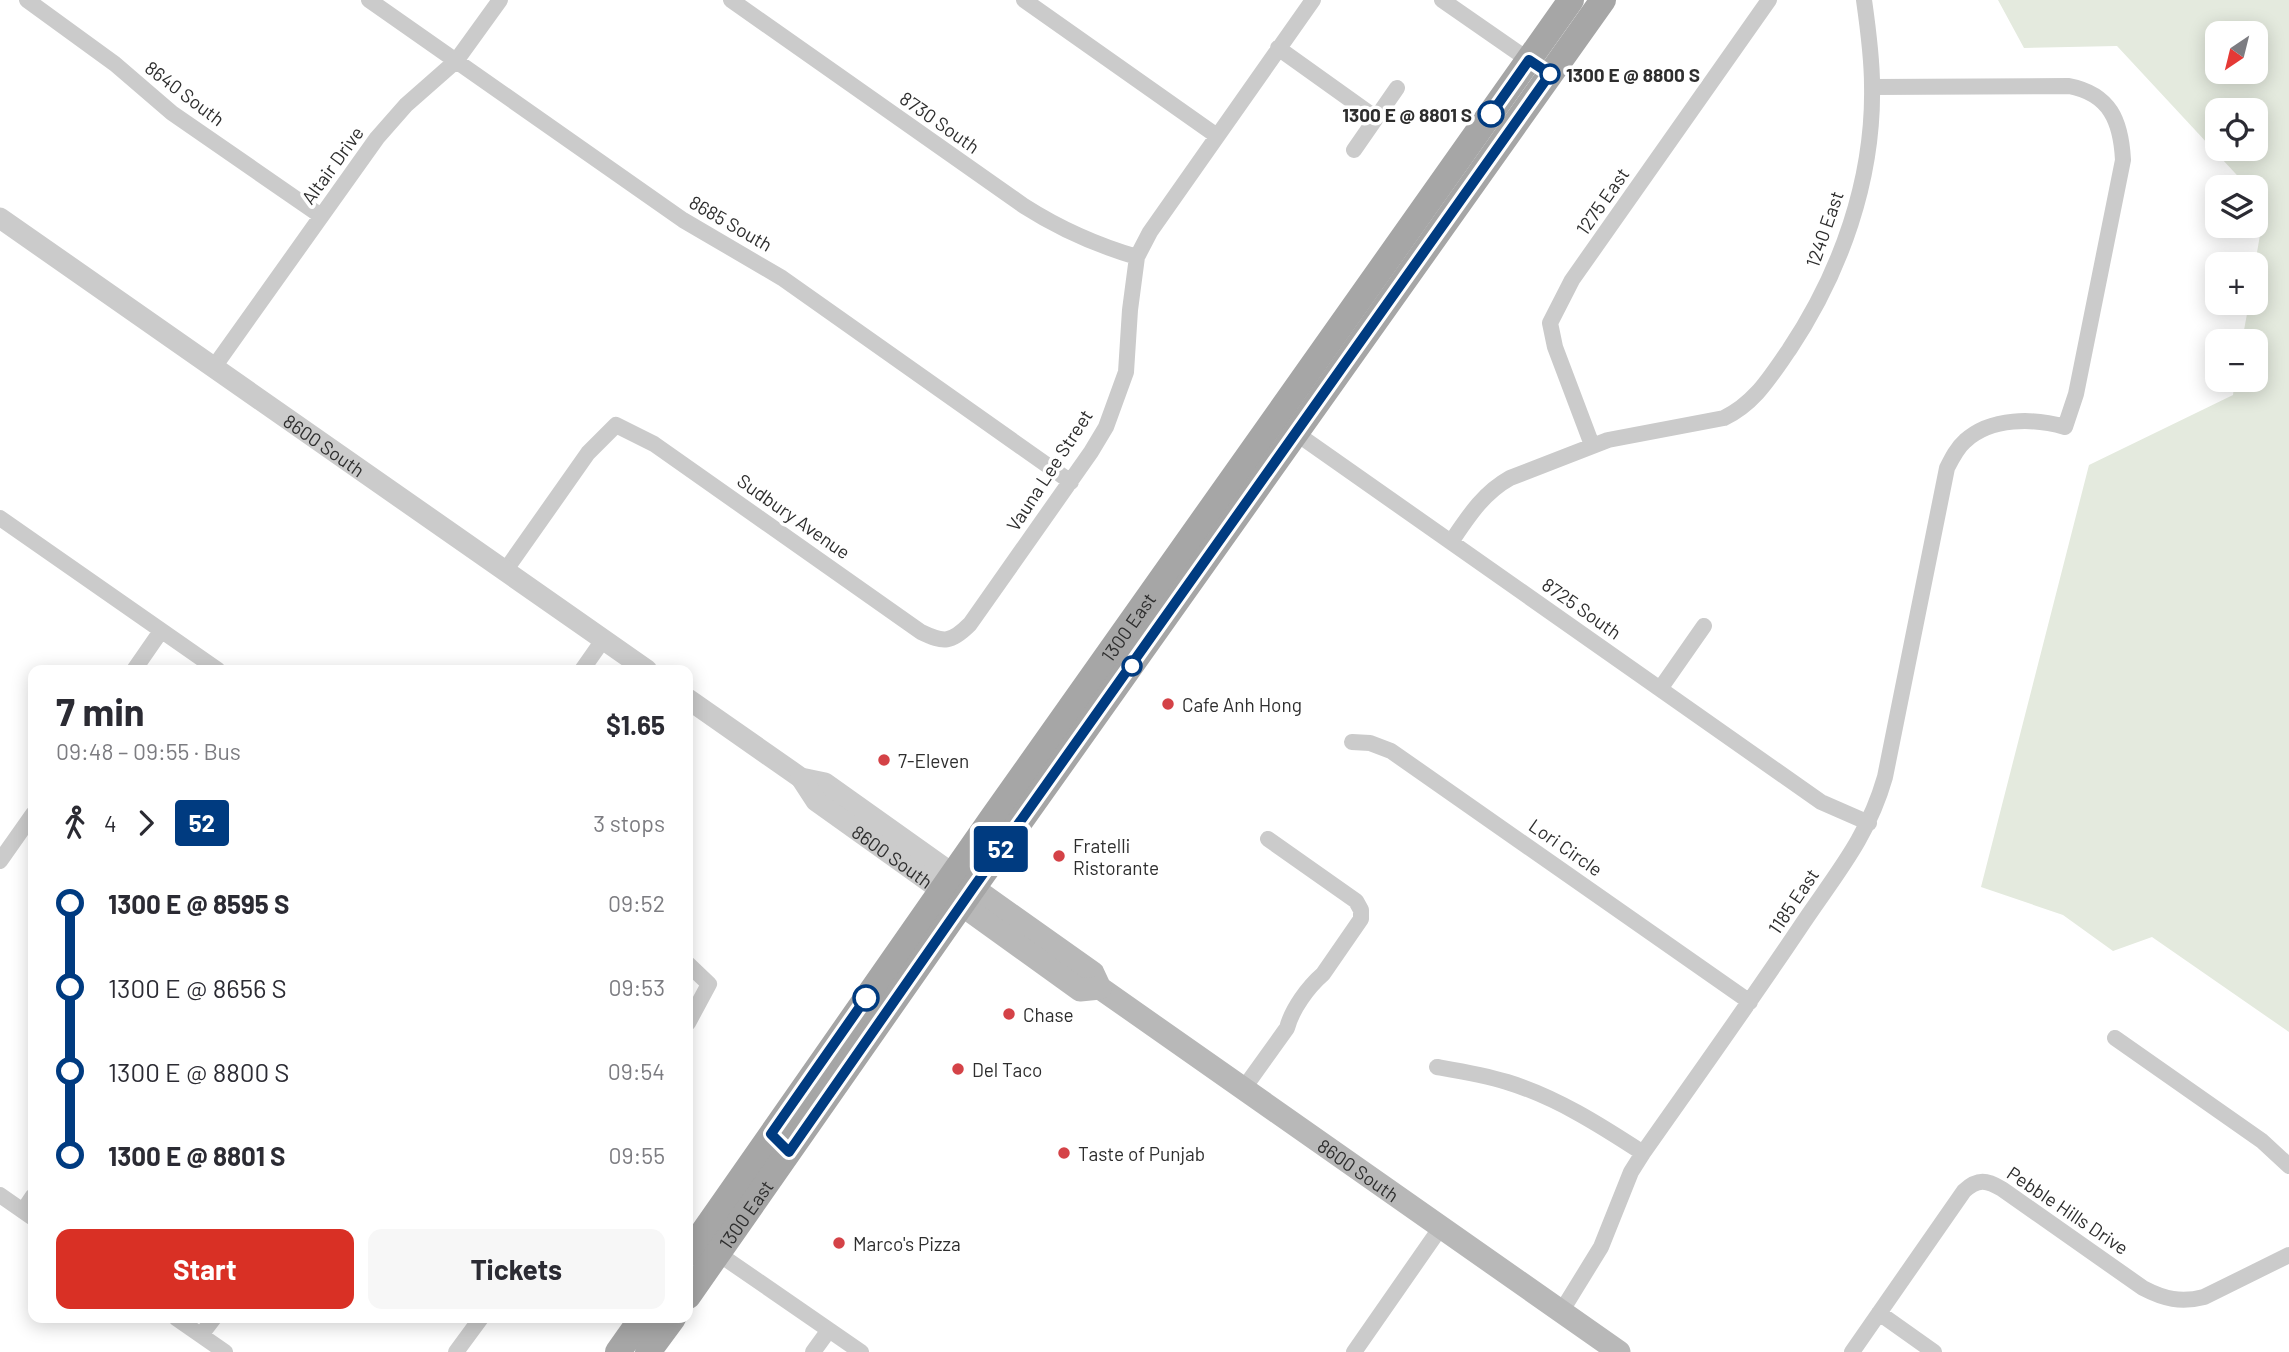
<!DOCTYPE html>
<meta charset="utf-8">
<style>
:root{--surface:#fff;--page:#f7f7f7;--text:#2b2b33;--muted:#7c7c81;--accent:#d93025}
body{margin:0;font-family:Barlow,sans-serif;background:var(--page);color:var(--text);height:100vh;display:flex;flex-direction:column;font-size:26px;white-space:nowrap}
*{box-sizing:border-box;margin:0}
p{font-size:23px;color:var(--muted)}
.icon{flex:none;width:38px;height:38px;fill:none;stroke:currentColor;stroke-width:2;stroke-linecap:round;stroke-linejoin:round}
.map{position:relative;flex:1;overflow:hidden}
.side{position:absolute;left:28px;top:665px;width:665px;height:658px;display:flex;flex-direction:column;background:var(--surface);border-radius:14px;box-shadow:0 4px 18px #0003}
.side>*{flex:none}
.badge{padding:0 14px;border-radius:5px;font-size:24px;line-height:46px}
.needle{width:46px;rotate:215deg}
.controls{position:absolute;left:2205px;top:21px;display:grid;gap:14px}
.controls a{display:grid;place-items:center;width:63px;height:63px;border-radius:14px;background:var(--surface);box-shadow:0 4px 18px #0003;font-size:35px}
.map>.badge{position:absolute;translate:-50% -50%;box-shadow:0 0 0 4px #fff}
.legs{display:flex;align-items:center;gap:10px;height:77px;padding:0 28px;font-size:23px}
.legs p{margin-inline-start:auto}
.overview{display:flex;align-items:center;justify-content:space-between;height:119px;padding:0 28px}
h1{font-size:38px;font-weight:700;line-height:52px}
.action{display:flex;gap:14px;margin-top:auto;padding:14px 28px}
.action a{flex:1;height:80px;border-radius:14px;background:var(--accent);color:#fff;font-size:28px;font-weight:700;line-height:80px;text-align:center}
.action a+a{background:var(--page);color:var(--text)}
ul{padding:0 28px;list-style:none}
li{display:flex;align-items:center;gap:24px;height:84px;font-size:26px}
li i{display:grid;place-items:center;width:10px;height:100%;margin:0 9px;background:currentColor}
li i::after{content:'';width:18px;height:18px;margin:-9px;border:5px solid;border-radius:50%;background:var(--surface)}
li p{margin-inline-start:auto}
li:first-child i{background:linear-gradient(#0000 50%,currentColor 0)}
li:last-child i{background:linear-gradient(currentColor 50%,#0000 0)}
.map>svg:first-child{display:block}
.green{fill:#e4eade;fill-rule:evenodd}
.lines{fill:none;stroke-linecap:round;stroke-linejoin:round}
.minor{stroke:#cbcbcb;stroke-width:16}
.tertiary{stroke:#cbcbcb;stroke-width:21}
.secondary{stroke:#b8b8b8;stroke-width:23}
.primary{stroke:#a6a6a6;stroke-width:26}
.line-1-casing{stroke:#fff;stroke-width:16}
.line-1{stroke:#003b80;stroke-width:10}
.stop-1-dot{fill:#fff;stroke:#003b80;stroke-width:3.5}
.poi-dot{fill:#d44247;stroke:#fff;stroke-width:2.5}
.labels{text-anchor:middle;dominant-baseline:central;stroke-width:7;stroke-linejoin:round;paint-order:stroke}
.stop-label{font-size:19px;font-weight:bold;fill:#2e2e2e;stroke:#fff;text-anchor:start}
.street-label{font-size:19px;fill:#2e2e2e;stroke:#fff}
.poi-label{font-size:19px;fill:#2e2e2e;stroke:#fff;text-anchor:start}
</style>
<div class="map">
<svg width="2289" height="1352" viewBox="0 0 2289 1352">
<rect width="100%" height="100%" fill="#fff"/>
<path class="green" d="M1998 0H2289V1032L2152 937 2113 951 2063 915 1981 887 2089 465 2233 395 2235 380H2256V341H2242L2249 303H2256L2255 264 2265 206 2256 196V187H2248L2117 46 2024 48ZM2217 33H2256V72H2217ZM2217 110H2256V149H2217Z"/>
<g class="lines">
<path class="minor" d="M27 0 115 64 172 113 321 216
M369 0 683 220 782 278 1071 482
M731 0 1024 206C1060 229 1096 245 1137 257
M1024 0 1217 136
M1442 0 1533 63
M1278 48 1376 118
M1354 150 1397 88
M214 367 377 138 406 105 456 61 500 0
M1290 429 1821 802 1869 823
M1592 445 1555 347 1550 323 1572 280 1769 0
M0 518 218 670
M1451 542C1468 517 1483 493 1510 478L1608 440 1724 418C1755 403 1770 377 1789 350 1841 272 1874 179 1872 85 1872 56 1868 28 1864 0
M505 571 588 453 616 425 654 444 921 632C944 643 951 643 970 624L1091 452 1106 427 1126 372 1130 310 1137 257 1150 232 1313 0
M134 670 161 631
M582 670 603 640
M1660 689 1704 626
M1352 742 1370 743 1391 751 1750 1002
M0 861 33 814
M688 964 709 984 688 1023
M2115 1038 2262 1141 2289 1166
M1437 1067C1460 1071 1484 1075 1507 1082 1556 1097 1600 1125 1643 1153
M1244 1088 1287 1028C1292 1009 1308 987 1323 974L1361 919V910L1356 901 1268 839
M0 1195 33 1218
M23 1211 33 1196
M713 1250 861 1352
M1561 1312 1601 1247 1631 1172 1643 1153C1695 1079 1748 1005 1799 929 1834 876 1867 840 1885 777L1947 468C1952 458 1957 448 1965 441 1991 417 2034 418 2065 427L2076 394 2123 160C2121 121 2110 94 2069 86L1872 87
M1879 1313 1934 1352
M176 1318 225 1352
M201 1335 214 1318
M456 1352 481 1318
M813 1352 829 1330
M1354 1352 1441 1227
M1852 1352 1964 1191C1978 1178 1987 1180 2002 1189L2143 1288C2164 1299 2181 1303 2204 1297L2289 1255"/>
<g class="tertiary">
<path id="s1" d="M0 218 647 670"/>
<path d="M688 699 801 778 825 783 953 874"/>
<path id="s2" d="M801 778 816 801 942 891"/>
</g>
<g class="secondary">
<path id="s3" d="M959 878 1093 973 1100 988 1619 1352"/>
<path d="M948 895 1080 990 1100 988"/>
</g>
<g class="primary">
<path id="s4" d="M688 1254 993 817 1571 0"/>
<path id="s5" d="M688 1296 973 888 1603 0"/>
<path d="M618 1352 642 1318"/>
<path d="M648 1352 673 1318"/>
</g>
</g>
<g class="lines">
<g class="line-1-casing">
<path id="line-1" d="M866 998 771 1134 789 1152 973 888 1550 74 1529 60 1491 114"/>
</g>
<use href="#line-1" class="line-1"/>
</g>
<g class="stop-1-dot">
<circle cx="1550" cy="74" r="9"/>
<circle cx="1491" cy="114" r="12"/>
<circle cx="1132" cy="666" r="9"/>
<circle cx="866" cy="998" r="12"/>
</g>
<g class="poi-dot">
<circle cx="1168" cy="704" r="7"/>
<circle cx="884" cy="760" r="7"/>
<circle cx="1059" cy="856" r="7"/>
<circle cx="1009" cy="1014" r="7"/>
<circle cx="958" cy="1069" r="7"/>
<circle cx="1064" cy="1153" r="7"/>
<circle cx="839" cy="1243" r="7"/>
</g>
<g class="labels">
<g class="stop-label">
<text x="1566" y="74">1300 E @ 8800 S</text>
<text x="1472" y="114" text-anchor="end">1300 E @ 8801 S</text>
</g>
<g class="street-label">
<text transform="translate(185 93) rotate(37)">8640 South</text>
<text transform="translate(940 122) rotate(35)">8730 South</text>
<text transform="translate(332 165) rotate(-54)">Altair Drive</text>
<text transform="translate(1602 201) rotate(-55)">1275 East</text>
<text transform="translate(731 223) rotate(30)">8685 South</text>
<text transform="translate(1824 229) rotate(-71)">1240 East</text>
<text stroke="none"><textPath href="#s1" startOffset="396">8600 South</textPath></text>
<text transform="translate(1049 470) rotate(-57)">Vauna Lee Street</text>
<text transform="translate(794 516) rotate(35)">Sudbury Avenue</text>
<text transform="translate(1582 608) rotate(35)">8725 South</text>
<text stroke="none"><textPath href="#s4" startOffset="766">1300 East</textPath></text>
<text transform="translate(1566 847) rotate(35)">Lori Circle</text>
<text stroke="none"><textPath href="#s2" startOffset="122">8600 South</textPath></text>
<text transform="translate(1793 901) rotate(-56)">1185 East</text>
<text stroke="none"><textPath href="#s3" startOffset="497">8600 South</textPath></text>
<text transform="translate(2068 1210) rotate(34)">Pebble Hills Drive</text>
<text stroke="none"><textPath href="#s5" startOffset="100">1300 East</textPath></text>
</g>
<g class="poi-label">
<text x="1182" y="704">Cafe Anh Hong</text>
<text x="898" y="760">7-Eleven</text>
<text x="1073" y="845">Fratelli<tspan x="1073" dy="22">Ristorante</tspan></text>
<text x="1023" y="1014">Chase</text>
<text x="972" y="1069">Del Taco</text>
<text x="1078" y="1153">Taste of Punjab</text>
<text x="853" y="1243">Marco's Pizza</text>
</g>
</g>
</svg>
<div class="controls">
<a><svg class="needle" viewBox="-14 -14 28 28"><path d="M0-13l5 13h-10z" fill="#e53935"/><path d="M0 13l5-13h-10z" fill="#7c7c81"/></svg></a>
<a><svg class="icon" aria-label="locate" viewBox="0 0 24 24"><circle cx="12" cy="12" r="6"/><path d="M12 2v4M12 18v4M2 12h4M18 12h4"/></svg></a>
<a><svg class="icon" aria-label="layers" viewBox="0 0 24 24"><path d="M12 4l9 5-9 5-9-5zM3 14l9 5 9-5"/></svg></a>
<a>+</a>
<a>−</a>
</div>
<b class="badge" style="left:1001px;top:849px;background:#003b80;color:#fff">52</b>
<section class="side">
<div class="overview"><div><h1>7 min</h1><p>09:48 – 09:55 · Bus</p></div><b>$1.65</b></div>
<div class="legs"><svg class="icon" aria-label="walk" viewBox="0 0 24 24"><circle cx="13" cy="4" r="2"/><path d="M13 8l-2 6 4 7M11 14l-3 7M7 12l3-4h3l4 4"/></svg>4<svg class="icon" aria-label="forward" viewBox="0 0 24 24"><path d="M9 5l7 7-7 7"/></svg><b class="badge" style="background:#003b80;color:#fff">52</b><p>3 stops</p></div>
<ul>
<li><i style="color:#003b80"></i><b>1300 E @ 8595 S</b><p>09:52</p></li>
<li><i style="color:#003b80"></i><span>1300 E @ 8656 S</span><p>09:53</p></li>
<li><i style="color:#003b80"></i><span>1300 E @ 8800 S</span><p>09:54</p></li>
<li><i style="color:#003b80"></i><b>1300 E @ 8801 S</b><p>09:55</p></li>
</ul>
<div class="action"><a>Start</a><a>Tickets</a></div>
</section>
</div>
